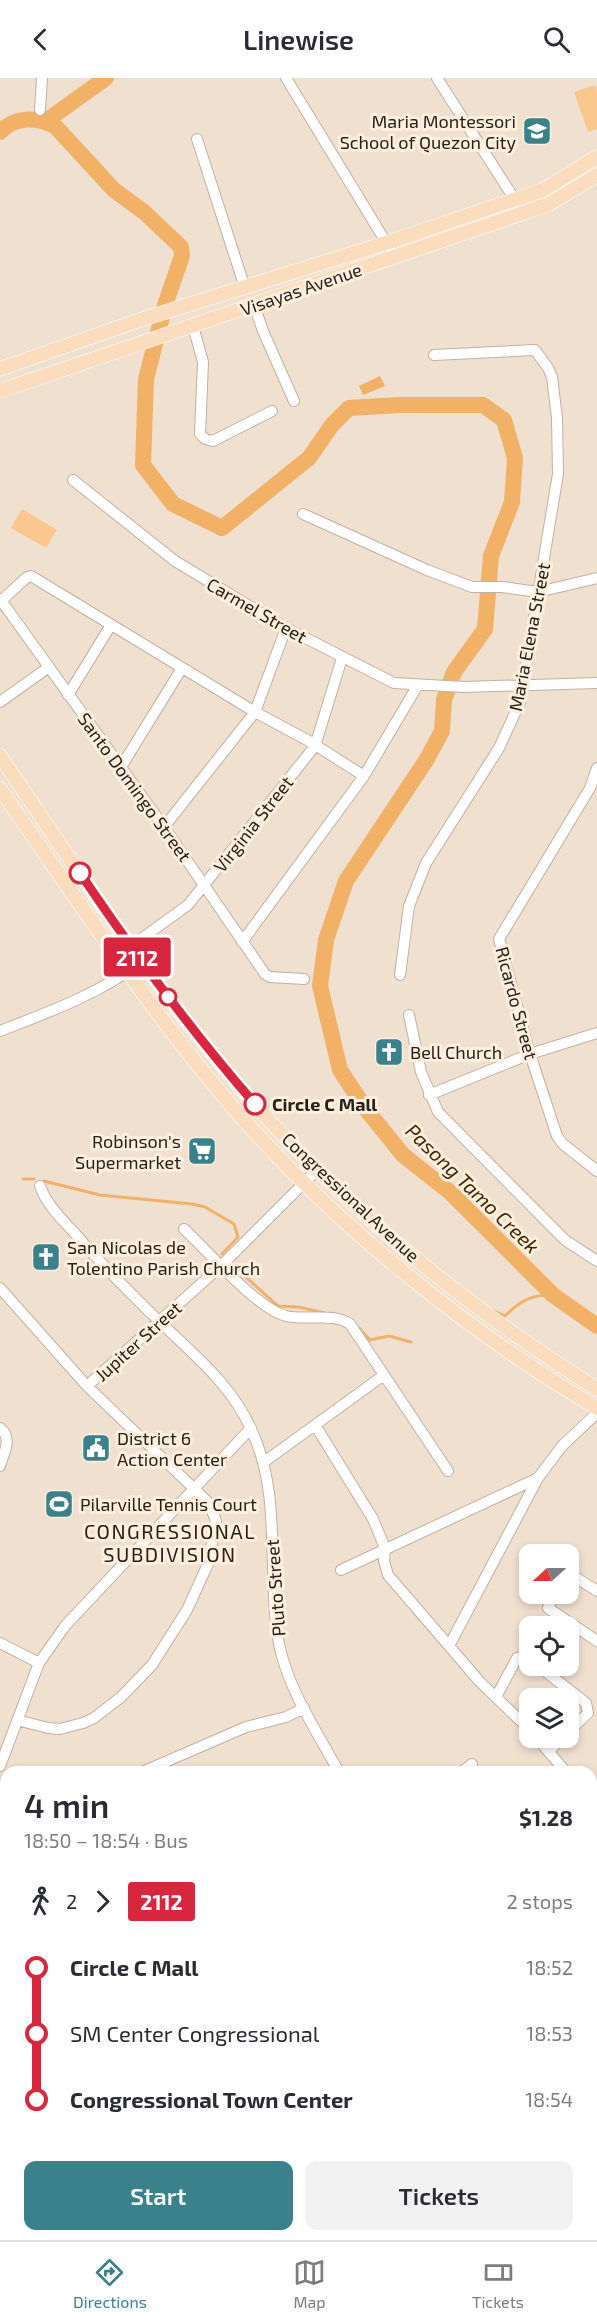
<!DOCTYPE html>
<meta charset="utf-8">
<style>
:root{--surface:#fff;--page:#f2f2f3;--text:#2b2b33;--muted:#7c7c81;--line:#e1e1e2;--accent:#3a818b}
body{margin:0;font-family:"Exo 2",sans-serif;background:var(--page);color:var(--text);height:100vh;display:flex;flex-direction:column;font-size:22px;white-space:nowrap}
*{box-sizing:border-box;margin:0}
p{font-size:20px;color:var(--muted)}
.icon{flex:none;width:33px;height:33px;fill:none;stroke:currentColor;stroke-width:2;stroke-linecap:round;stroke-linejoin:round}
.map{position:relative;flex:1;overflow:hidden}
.drawer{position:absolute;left:0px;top:1688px;width:597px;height:476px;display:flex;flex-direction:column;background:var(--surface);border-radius:18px 18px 0 0;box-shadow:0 3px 9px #0003}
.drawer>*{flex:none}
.badge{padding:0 12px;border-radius:4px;font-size:21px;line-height:39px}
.needle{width:39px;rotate:249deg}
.fabs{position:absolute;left:519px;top:1466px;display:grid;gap:12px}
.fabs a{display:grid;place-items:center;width:60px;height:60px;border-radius:12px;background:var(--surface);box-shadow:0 3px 9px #0003;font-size:30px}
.map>.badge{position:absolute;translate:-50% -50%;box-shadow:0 0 0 3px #fff}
.legs{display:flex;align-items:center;gap:9px;height:66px;padding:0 24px;font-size:20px}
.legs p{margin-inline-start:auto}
.headline{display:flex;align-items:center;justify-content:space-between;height:102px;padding:0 24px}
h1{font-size:33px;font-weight:600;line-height:45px}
.primary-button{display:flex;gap:12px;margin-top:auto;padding:12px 24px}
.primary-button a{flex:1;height:69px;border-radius:12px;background:var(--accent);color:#fff;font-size:24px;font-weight:600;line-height:69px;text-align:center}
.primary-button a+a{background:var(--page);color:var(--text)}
ul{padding:0 24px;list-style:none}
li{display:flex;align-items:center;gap:21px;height:66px;font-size:22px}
li i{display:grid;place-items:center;width:9px;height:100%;margin:0 8px;background:currentColor}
li i::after{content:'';width:15px;height:15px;margin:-8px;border:4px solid;border-radius:50%;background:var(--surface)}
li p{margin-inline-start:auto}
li:first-child i{background:linear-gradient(#0000 50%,currentColor 0)}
li:last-child i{background:linear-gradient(currentColor 50%,#0000 0)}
header{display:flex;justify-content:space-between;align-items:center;height:78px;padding:0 24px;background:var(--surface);font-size:27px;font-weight:600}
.tab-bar{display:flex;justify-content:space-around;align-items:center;height:84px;border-top:2px solid var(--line);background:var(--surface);font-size:16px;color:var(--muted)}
.tab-bar a{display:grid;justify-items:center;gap:3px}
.tab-bar .active{color:var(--accent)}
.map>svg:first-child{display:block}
.green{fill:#fac78e}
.water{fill:#f1b167}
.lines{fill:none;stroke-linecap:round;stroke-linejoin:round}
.stream{stroke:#f1b167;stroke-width:3}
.river{stroke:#f1b167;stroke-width:16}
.minor-casing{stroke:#c0b1a2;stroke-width:12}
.major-casing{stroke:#fff;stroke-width:15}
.minor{stroke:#fff;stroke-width:10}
.major{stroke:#faddbe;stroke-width:14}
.line-1-casing{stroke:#fff;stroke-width:14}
.line-1{stroke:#d7263d;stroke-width:9}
.stop-1-dot{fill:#fff;stroke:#d7263d;stroke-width:3}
.labels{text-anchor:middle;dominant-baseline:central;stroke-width:6;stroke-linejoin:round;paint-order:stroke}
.poi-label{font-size:18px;fill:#26211b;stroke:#fdeedd;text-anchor:start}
.street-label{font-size:18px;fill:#26211b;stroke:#fdeedd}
.stop-label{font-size:18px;font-weight:bold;fill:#26211b;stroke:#fdeedd;text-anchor:start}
.water-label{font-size:20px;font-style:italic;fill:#3f2605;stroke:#fdeedd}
.neighbourhood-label{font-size:20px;letter-spacing:1.5px;fill:#26211b;stroke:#fdeedd}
</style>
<header><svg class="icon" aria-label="back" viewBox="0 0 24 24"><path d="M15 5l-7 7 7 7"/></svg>Linewise<svg class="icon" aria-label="search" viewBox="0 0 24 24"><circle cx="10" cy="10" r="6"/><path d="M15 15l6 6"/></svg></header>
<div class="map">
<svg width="597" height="2162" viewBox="0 0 597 2162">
<rect width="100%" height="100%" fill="#f0e0d0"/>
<path class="green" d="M595 7 597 13V51L588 54 574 14Z
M22 431 57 452 46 470 11 450Z"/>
<path class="water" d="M380 298 385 308 363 317 359 308Z"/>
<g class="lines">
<path class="stream" d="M23 1101H34
M44 1103 100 1117 192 1126 205 1129 234 1146 238 1159 222 1176
M230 1185 278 1228 298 1229 325 1235
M493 1233 505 1238C520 1223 532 1216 553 1217
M359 1250 370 1262 389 1258 411 1264
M0 2068 6 2077"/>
<path class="river" d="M46 43 106 0
M0 54C15 38 37 39 55 48L114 112 144 134 181 169 182 178 165 227 146 301 143 387 173 426 222 450 309 380 332 347 349 330 400 327H483L504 342 515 380 512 424 491 478 485 551 454 594 444 622 442 653 427 681 346 803 326 862 320 908 340 992 365 1030 403 1077 451 1115 553 1217 597 1248"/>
<g class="minor-casing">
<path id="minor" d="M286 0 395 179
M437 0 515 122
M40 32 42 0
M197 61 245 210
M254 227 263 253 294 323
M193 248 203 284 200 356 205 361 213 363 272 333
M73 402 175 483 286 550 394 605 464 609 597 605
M303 436 427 492 472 509H502L538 514 597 500
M0 521 164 749 265 896 270 899 304 901
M1 523 27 499 31 498 255 634 309 663 364 698
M68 617 111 547
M0 624 49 589
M121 689 182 590
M597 690 590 710 499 861 530 976 557 1058 563 1066 597 1093
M164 749 255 634 286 550
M242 864 364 698 418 607
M116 879 188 827 315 668 342 580
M400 897 409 828 426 785 499 670 520 624 558 396 557 340 552 299 548 290 535 272 434 277
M409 937 421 994 438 1034 565 1162 597 1183
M0 953C49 934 99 916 141 884
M429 1017 530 976 597 955
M40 1108C47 1128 64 1143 78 1159 104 1189 132 1217 160 1244 194 1277 231 1306 251 1351 283 1417 266 1496 279 1566 288 1611 317 1654 339 1694
M184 1151C208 1173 256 1230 286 1238 305 1243 334 1234 350 1246L448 1393
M0 1210 87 1308 209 1425 216 1443 208 1486 187 1532 152 1587 121 1619 94 1640 83 1645 60 1651 48 1650 17 1642
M87 1308 222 1187 318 1091
M315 1347 373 1441 385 1470 384 1483 388 1497 480 1604 530 1652
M0 1350C13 1360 4 1374 0 1388
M264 1384 384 1297
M341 1492 538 1400
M568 1497H572L597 1513
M556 1515 548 1530 597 1563
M0 1565 39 1585
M449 1568 538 1400 562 1368 597 1335
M537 1587 586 1625 588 1635 568 1654
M496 1619 517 1580 524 1578 530 1582
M536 1659 566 1694
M550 1672 563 1659
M0 1688 39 1585 65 1548 251 1350
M142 1694 246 1649 286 1639 304 1630
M462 1694 472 1686
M591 1859 597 1855
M591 2013 597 2029
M17 2157 19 2162
M68 2157 77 2162
M506 2157 515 2162
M134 2162 142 2157
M256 2162 264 2157
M344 2162 352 2159 361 2162
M552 2162 554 2157"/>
</g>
<g class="major-casing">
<path id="major" d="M0 291 143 241 386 165 543 112 597 79
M0 313 549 126 597 97
M0 678C66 775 130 874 204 966 313 1104 449 1218 597 1311
M0 711C79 823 153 939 244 1042 342 1152 470 1255 597 1330
M591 1732 597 1727
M591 1763 597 1758
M0 1989 6 1987
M0 2052 6 2049"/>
</g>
<use href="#minor" class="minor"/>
<use href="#major" class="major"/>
</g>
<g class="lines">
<g class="line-1-casing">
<path id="line-1" d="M80 795C134 875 191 953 255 1026"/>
</g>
<use href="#line-1" class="line-1"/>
</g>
<defs>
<g id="school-square" transform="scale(1.5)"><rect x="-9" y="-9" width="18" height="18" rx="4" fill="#3a818b" stroke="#fdeedd"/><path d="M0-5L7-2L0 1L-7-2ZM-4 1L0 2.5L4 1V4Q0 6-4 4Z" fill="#fff"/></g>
<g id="church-square" transform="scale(1.5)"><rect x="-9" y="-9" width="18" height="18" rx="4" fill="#3a818b" stroke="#fdeedd"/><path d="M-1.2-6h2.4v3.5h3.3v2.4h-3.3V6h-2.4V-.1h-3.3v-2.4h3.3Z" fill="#fff"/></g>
<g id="supermarket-square" transform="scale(1.5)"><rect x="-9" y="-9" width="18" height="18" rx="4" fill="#3a818b" stroke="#fdeedd"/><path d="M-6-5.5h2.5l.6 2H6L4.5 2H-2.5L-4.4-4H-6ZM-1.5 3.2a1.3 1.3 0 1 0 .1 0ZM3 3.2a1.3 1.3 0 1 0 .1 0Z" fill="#fff"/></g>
<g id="civic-square" transform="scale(1.5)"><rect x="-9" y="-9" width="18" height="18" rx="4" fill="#3a818b" stroke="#fdeedd"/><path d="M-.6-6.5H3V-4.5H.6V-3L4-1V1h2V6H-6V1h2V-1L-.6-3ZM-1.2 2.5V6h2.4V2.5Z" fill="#fff"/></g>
<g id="stadium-square" transform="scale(1.5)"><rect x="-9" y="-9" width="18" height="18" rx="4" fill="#3a818b" stroke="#fdeedd"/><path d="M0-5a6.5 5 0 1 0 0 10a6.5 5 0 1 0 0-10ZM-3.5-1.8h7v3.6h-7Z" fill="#fff"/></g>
</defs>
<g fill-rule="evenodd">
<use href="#school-square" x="537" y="53"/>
<use href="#church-square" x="389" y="974"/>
<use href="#supermarket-square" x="202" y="1073"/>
<use href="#church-square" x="46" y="1179"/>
<use href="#civic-square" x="96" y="1370"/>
<use href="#stadium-square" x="59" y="1426"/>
</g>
<g class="stop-1-dot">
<circle cx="80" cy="795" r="10"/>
<circle cx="168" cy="919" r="8"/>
<circle cx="255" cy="1026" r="10"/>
</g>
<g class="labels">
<g class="poi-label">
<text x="516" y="43" text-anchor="end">Maria Montessori<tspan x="516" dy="21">School of Quezon City</tspan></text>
<text x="410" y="974">Bell Church</text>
<text x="181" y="1063" text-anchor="end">Robinson's<tspan x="181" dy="21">Supermarket</tspan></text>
<text x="67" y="1169">San Nicolas de<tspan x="67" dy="21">Tolentino Parish Church</tspan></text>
<text x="117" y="1360">District 6<tspan x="117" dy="21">Action Center</tspan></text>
<text x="80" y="1426">Pilarville Tennis Court</text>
</g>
<g class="street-label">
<text transform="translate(301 211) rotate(-19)">Visayas Avenue</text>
<text transform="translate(257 532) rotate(30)">Carmel Street</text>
<text transform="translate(529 559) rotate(-79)">Maria Elena Street</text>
<text transform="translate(135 709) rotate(54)">Santo Domingo Street</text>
<text transform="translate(253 746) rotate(-52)">Virginia Street</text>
<text transform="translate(517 925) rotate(75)">Ricardo Street</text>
<text transform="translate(351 1119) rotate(43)">Congressional Avenue</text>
<text transform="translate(138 1263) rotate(-42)">Jupiter Street</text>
<text transform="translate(275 1510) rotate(-94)">Pluto Street</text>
</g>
<g class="stop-label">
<text x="272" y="1026">Circle C Mall</text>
</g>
<g class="water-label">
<text transform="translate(473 1110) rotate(44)">Pasong Tamo Creek</text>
</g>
<g class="neighbourhood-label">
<text x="170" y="1453">CONGRESSIONAL<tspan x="170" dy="23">SUBDIVISION</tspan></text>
</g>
</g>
</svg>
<div class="fabs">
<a><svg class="needle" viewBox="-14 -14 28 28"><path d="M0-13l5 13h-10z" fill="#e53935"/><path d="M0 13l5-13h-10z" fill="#7c7c81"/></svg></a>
<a><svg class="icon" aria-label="locate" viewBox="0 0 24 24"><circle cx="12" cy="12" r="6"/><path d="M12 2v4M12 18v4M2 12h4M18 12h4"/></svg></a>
<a><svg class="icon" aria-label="layers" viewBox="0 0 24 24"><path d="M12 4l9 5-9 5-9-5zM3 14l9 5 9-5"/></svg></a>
</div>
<b class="badge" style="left:137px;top:879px;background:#d7263d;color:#fff">2112</b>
<section class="drawer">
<div class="headline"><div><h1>4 min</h1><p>18:50 – 18:54 · Bus</p></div><b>$1.28</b></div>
<div class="legs"><svg class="icon" aria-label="walk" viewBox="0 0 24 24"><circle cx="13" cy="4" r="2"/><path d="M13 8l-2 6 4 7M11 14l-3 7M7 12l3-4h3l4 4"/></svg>2<svg class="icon" aria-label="forward" viewBox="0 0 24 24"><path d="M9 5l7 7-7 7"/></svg><b class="badge" style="background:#d7263d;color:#fff">2112</b><p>2 stops</p></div>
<ul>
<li><i style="color:#d7263d"></i><b>Circle C Mall</b><p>18:52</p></li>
<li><i style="color:#d7263d"></i><span>SM Center Congressional</span><p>18:53</p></li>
<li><i style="color:#d7263d"></i><b>Congressional Town Center</b><p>18:54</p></li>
</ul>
<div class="primary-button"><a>Start</a><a>Tickets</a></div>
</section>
</div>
<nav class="tab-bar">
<a class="active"><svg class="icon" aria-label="directions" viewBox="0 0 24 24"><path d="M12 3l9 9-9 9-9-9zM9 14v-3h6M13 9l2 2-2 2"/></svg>Directions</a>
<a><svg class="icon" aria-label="map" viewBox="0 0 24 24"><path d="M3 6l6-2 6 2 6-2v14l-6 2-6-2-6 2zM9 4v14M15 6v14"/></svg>Map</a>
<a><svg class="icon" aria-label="tickets" viewBox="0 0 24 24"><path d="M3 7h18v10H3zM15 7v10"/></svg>Tickets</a>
</nav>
